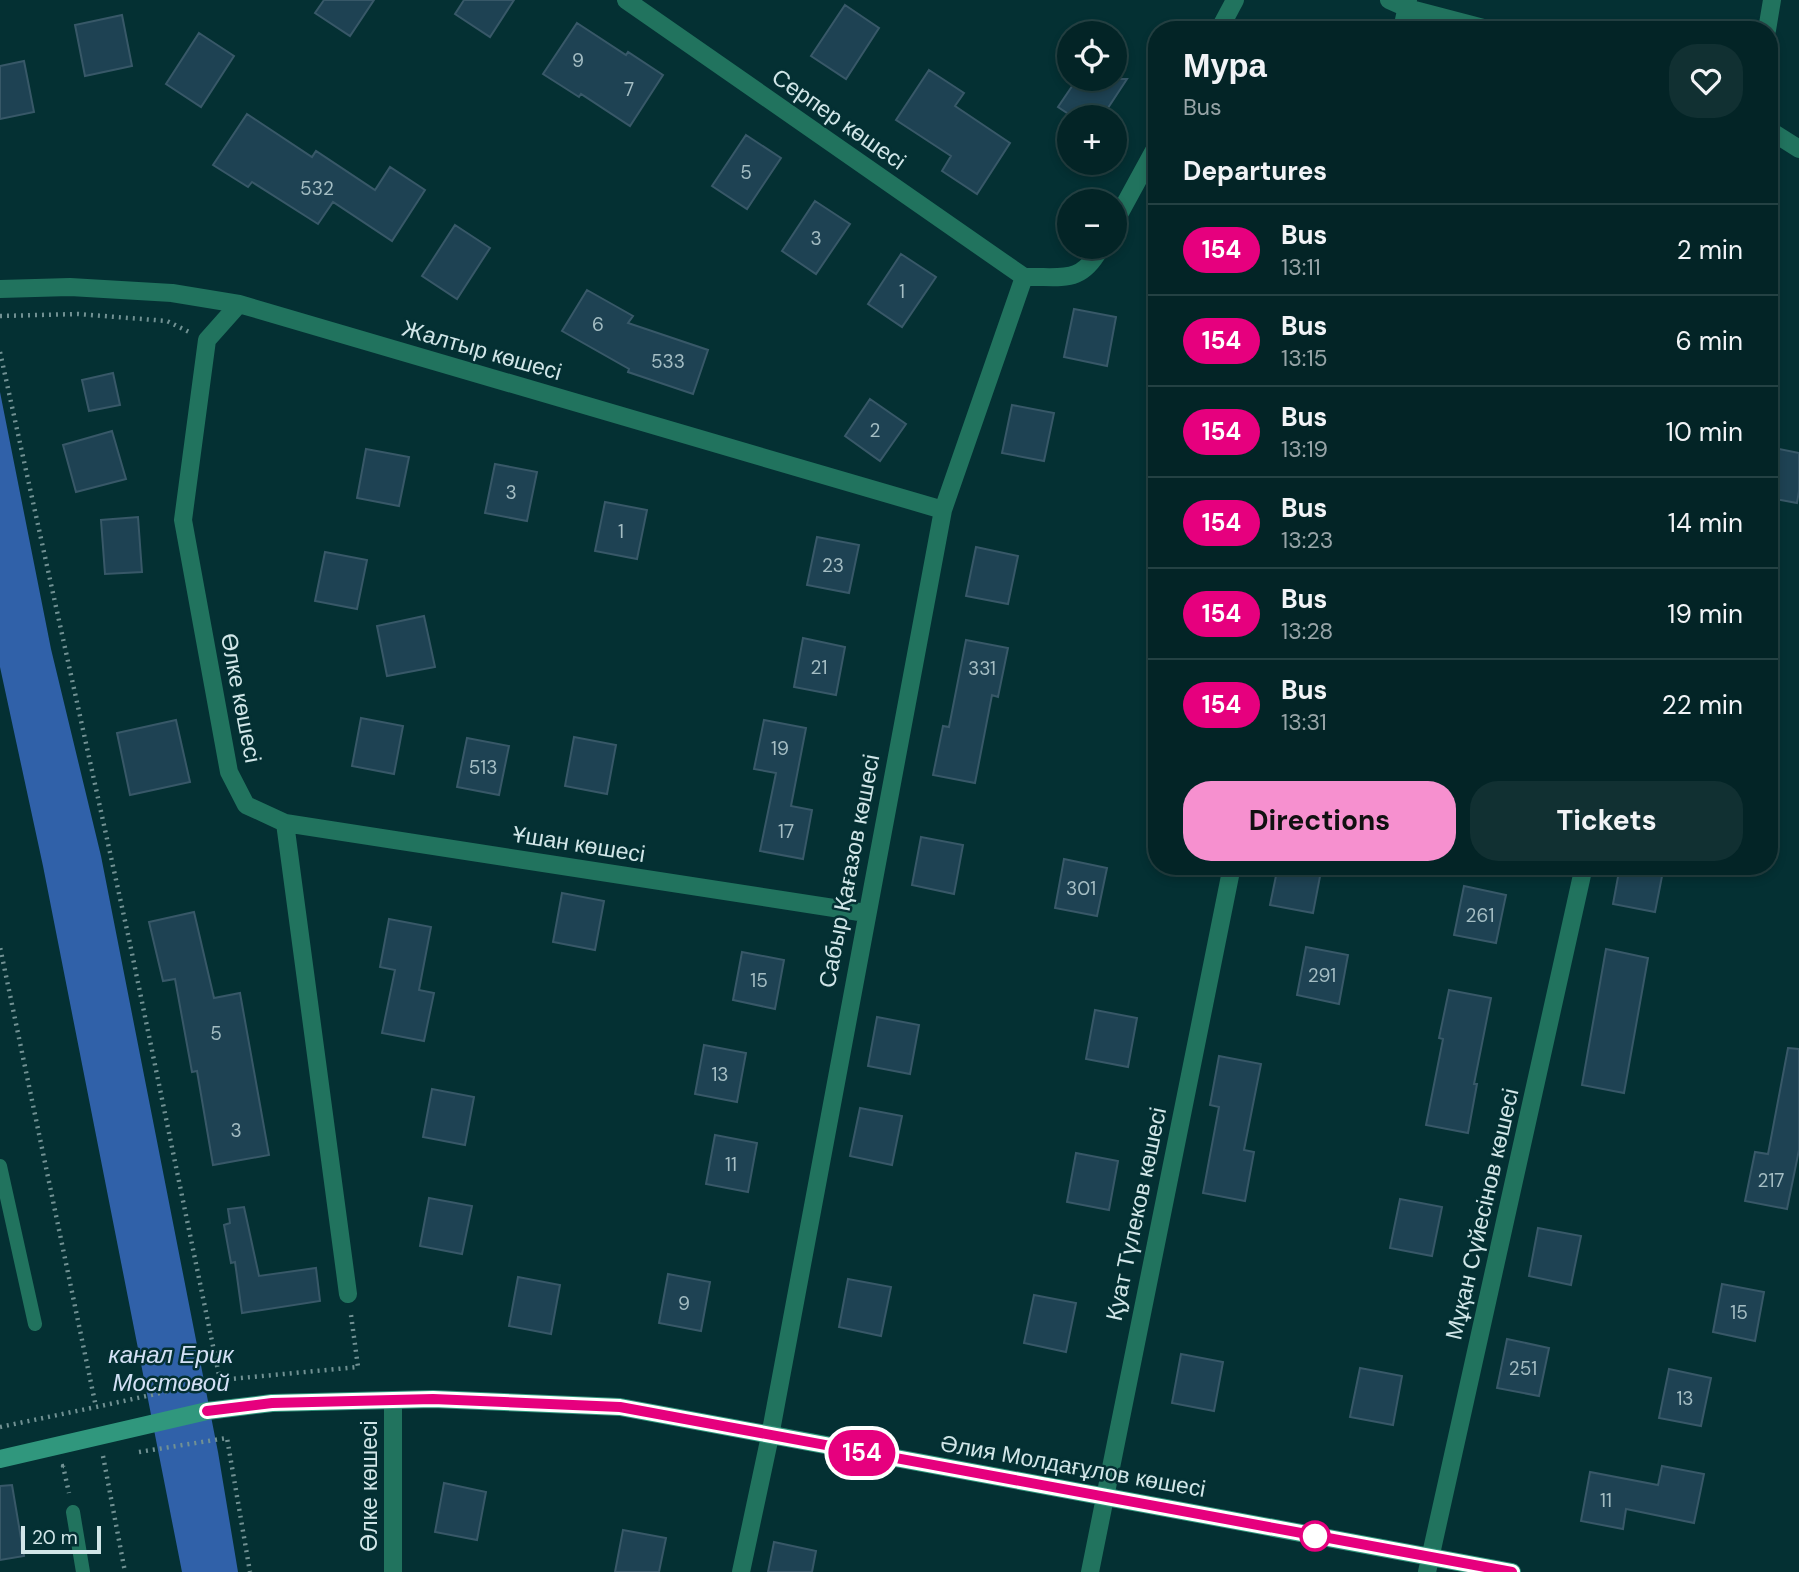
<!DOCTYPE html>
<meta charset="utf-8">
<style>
:root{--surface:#032426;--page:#113032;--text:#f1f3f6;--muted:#97a4a7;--line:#244143;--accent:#f690cf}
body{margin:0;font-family:"DM Sans",sans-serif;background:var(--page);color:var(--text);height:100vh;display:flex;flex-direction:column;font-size:26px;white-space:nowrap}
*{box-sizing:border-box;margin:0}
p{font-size:23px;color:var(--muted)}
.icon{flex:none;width:38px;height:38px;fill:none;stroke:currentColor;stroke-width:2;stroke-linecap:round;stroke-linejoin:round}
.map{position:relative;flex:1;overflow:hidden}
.details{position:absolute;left:1148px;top:21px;width:630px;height:854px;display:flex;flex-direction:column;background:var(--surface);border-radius:28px;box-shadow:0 4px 10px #0003,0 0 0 2px var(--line)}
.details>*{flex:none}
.badge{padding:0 14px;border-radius:23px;font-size:24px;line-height:46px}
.controls{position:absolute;left:1057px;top:21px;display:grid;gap:14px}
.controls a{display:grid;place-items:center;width:70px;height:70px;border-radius:50%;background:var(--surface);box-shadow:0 4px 10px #0003,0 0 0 2px var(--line);font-size:35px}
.scale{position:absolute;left:21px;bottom:18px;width:80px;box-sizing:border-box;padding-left:7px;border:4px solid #d1e6e8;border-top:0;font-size:19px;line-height:24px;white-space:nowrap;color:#d1e6e8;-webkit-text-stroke:5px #043033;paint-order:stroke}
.map>.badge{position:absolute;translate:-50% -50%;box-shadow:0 0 0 4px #fff}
h2{padding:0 35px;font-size:26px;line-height:63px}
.round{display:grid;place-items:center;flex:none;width:74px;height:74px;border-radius:28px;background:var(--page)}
.headline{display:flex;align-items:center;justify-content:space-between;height:119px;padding:0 35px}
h1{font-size:33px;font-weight:700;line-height:52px}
.cta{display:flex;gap:14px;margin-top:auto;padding:14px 35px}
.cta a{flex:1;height:80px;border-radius:28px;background:var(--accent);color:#111;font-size:28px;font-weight:700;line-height:80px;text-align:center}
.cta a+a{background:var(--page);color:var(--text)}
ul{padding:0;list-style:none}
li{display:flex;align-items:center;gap:21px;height:91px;padding:0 35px;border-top:2px solid var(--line)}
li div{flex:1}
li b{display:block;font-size:26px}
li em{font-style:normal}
li .badge{min-width:77px;font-weight:700;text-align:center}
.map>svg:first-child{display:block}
.water{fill:#3061a9}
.building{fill:#1e4253;stroke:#385868;stroke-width:2}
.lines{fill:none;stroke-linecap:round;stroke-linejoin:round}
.path{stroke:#719193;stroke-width:4.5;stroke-dasharray:2 5;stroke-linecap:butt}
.service{stroke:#21735e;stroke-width:14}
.minor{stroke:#21735e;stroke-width:18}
.secondary{stroke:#30977d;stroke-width:18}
.line-casing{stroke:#fff;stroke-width:16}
.line{stroke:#e6007e;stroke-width:10}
.stop-dot{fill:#fff;stroke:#e6007e;stroke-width:3.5}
.labels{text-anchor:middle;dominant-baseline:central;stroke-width:5;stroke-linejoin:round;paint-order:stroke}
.number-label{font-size:19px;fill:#a4bdc3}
.street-label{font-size:23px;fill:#d1e6e8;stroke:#043033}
.water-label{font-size:24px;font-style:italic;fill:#d4e1f6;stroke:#043033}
</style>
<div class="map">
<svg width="1799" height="1572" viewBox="0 0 1799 1572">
<rect width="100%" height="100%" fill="#043033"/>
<path class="water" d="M0 392 51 649 101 856 218 1452 238 1572H182L43 866 0 667Z"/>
<path class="building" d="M324 0H374L350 36 315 13Z
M464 0H514L490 37 455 14Z
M845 5 879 28 846 79 811 56Z
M122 15 132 66 85 76 75 25Z
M577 23 626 55 628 52 663 75 630 126 581 94 579 97 543 74Z
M199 33 234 56 201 107 166 84Z
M24 61 34 112 0 119V66Z
M929 70 964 93 955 106 1010 143 977 194 942 171 951 156 896 120Z
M1077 79H1127L1102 117H1073L1058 107Z
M247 114 312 157 316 151 375 190 390 167 425 190 392 241 333 202 318 224 252 182 248 187 213 165Z
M746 135 781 158 747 209 712 186Z
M815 201 850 224 816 274 782 251Z
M455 225 490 248 457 299 422 276Z
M901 254 936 277 902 327 868 304Z
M587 290 633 316 628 323 708 350 693 394 628 372 629 369 562 331Z
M1074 309 1116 317 1107 366 1064 357Z
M113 373 120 405 89 411 82 380Z
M870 399 906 424 880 461 845 436Z
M1012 405 1054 413 1044 461 1002 453Z
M112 431 126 479 76 492 63 445Z
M1769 447 1799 453V491L1797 503 1769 498Z
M366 449 409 457 399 506 357 498Z
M495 464 537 472 527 521 485 513Z
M605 502 647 510 637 559 595 551Z
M138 517 142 572 105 574 101 520Z
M817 537 859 545 849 593 807 585Z
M976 547 1018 556 1008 604 966 596Z
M325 552 367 560 357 609 315 601Z
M424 616 435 667 387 676 377 626Z
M803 638 845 647 836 695 794 687Z
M966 640 1008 648 998 697 992 695 975 783 933 775 943 726 949 727Z
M361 718 403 726 394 774 352 766Z
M176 720 190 782 130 795 117 733Z
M764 720 806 728 791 806 812 810 803 859 760 851 776 773 754 769Z
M574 737 616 745 607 794 565 786Z
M467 738 509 746 499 795 457 787Z
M921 837 963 845 954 894 912 885Z
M1064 859 1107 868 1097 916 1055 908Z
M1278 866H1322L1313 913 1270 905Z
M1620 866H1664L1655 912 1613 904Z
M1464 886 1506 895 1496 943 1454 935Z
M562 893 604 901 595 950 553 942Z
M194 912 214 998 240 993 269 1155 213 1165 197 1071 192 1072 175 979 163 981 149 922Z
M389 919 431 927 419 990 434 993 424 1041 382 1033 395 970 380 967Z
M1306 947 1348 955 1339 1004 1297 995Z
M1606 949 1648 958 1624 1093 1582 1085Z
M742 952 784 960 775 1009 733 1000Z
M1449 990 1491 998 1474 1084H1477L1468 1133 1426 1125 1443 1039 1439 1038Z
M1095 1010 1137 1018 1128 1067 1086 1059Z
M877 1017 919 1025 910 1074 868 1066Z
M704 1045 746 1053 737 1102 695 1094Z
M1788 1048 1799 1049V1150L1787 1209 1745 1201 1755 1152 1768 1154Z
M1219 1056 1261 1064 1244 1150 1254 1152 1245 1201 1203 1193 1219 1107 1210 1105Z
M432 1089 474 1097 465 1145 423 1137Z
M860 1108 902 1116 892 1165 850 1156Z
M715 1135 757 1143 748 1192 706 1184Z
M1076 1153 1118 1161 1109 1210 1067 1202Z
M429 1198 472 1206 462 1254 420 1246Z
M1400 1199 1442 1207 1432 1256 1390 1248Z
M244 1207 259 1276 316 1268 320 1301 242 1313 235 1262 231 1263 224 1225 230 1223 228 1209Z
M1538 1228 1581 1236 1571 1285 1529 1276Z
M668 1274 710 1282 701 1331 659 1323Z
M518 1277 560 1285 551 1334 509 1326Z
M848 1279 891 1287 881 1336 839 1327Z
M1722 1284 1764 1292 1755 1341 1713 1332Z
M1034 1295 1076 1303 1066 1352 1024 1343Z
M1507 1339 1549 1348 1539 1396 1497 1388Z
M1181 1354 1223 1362 1214 1411 1172 1403Z
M1360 1368 1402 1376 1393 1425 1350 1417Z
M1669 1369 1711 1378 1701 1426 1659 1418Z
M1662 1466 1704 1474 1694 1523 1626 1509 1623 1529 1581 1521 1590 1472 1658 1485Z
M444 1483 486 1492 477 1540 435 1532Z
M12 1485 24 1556 0 1560V1486Z
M623 1530 666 1538 659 1572H615Z
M774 1542 816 1551 812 1572H768Z"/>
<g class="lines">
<path class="path" d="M0 316 78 314 167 321 189 332
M0 352 129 939 220 1380 96 1407 0 947
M220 1380 358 1367 351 1315
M0 1427 96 1407
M139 1452 227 1438 250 1572
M103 1456 125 1572
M64 1466H63L69 1493"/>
<path class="service" d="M0 1166 35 1324
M73 1512 83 1572"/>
<path class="minor" d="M626 0 1024 277
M1389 0 1407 8 1491 30
M1219 30 1235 0
M1402 30 1408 0
M1767 30 1772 0
M1769 130 1799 149
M1115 222 1157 145
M0 289 70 287 172 293 239 304 943 510
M239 304 207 340 183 520 229 772 246 805 285 823 348 1294
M285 823 866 913
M393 1572V1400
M741 1572 770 1436 943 510 1024 277C1063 276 1081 285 1101 247
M1090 1572 1232 866
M1427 1572 1584 866"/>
<path class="secondary" d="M0 1459 207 1411 272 1403 433 1399 620 1407 1512 1572"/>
</g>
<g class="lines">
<g class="line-casing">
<path id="line" d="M207 1411 272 1403 433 1399 620 1407 1512 1572"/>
</g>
<use href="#line" class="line"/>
</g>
<circle class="stop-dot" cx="1315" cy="1536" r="14"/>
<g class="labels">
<g class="number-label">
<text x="578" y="60">9</text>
<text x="629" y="89">7</text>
<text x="746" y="172">5</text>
<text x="317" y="188">532</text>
<text x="816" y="238">3</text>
<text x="902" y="291">1</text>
<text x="598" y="324">6</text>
<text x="668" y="361">533</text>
<text x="875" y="430">2</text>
<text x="511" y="492">3</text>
<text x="621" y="531">1</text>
<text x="833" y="565">23</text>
<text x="819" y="667">21</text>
<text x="982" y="668">331</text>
<text x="780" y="748">19</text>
<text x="483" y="767">513</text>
<text x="786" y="831">17</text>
<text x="1081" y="888">301</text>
<text x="1480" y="915">261</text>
<text x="1322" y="975">291</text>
<text x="759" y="980">15</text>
<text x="216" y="1033">5</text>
<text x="720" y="1074">13</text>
<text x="236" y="1130">3</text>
<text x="731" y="1164">11</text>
<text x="1771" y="1180">217</text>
<text x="684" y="1303">9</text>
<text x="1739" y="1312">15</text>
<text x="1523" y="1368">251</text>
<text x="1685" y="1398">13</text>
<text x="1606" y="1500">11</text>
</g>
<g class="street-label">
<text transform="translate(839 119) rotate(35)">Серпер көшесі</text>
<text transform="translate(482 350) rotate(16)">Жалтыр көшесі</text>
<text transform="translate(241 698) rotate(79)">Өлке көшесі</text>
<text transform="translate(579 844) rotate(9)">Ұшан көшесі</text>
<text transform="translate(849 871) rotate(-79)">Сабыр Қағазов көшесі</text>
<text transform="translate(1136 1214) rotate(-78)">Қуат Түлеков көшесі</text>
<text transform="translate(1482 1214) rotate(-77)">Мұқан Сүйесінов көшесі</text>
<text transform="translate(1073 1466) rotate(10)">Әлия Молдағұлов көшесі</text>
<text transform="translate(369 1486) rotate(-90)">Өлке көшесі</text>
</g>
<g class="water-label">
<text x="171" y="1354">канал Ерик<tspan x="171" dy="28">Мостовой</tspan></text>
</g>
</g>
</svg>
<div class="controls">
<a><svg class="icon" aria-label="locate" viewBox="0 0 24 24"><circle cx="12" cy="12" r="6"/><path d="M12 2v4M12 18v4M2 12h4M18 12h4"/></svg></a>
<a>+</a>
<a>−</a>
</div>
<div class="scale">20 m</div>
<b class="badge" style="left:862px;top:1453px;background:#e6007e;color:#fff">154</b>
<section class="details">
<div class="headline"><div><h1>Мура</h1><p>Bus</p></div><a class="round"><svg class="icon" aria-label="heart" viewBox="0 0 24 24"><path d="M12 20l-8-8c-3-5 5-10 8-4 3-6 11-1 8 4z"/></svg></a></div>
<h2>Departures</h2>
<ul>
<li><span class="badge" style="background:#e6007e;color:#fff">154</span><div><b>Bus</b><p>13:11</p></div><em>2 min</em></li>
<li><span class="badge" style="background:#e6007e;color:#fff">154</span><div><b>Bus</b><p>13:15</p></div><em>6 min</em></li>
<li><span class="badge" style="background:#e6007e;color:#fff">154</span><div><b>Bus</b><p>13:19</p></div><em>10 min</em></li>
<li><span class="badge" style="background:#e6007e;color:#fff">154</span><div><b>Bus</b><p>13:23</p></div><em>14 min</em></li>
<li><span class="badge" style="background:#e6007e;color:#fff">154</span><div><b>Bus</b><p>13:28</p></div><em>19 min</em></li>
<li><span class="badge" style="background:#e6007e;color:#fff">154</span><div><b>Bus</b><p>13:31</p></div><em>22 min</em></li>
</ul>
<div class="cta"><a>Directions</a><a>Tickets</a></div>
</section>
</div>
